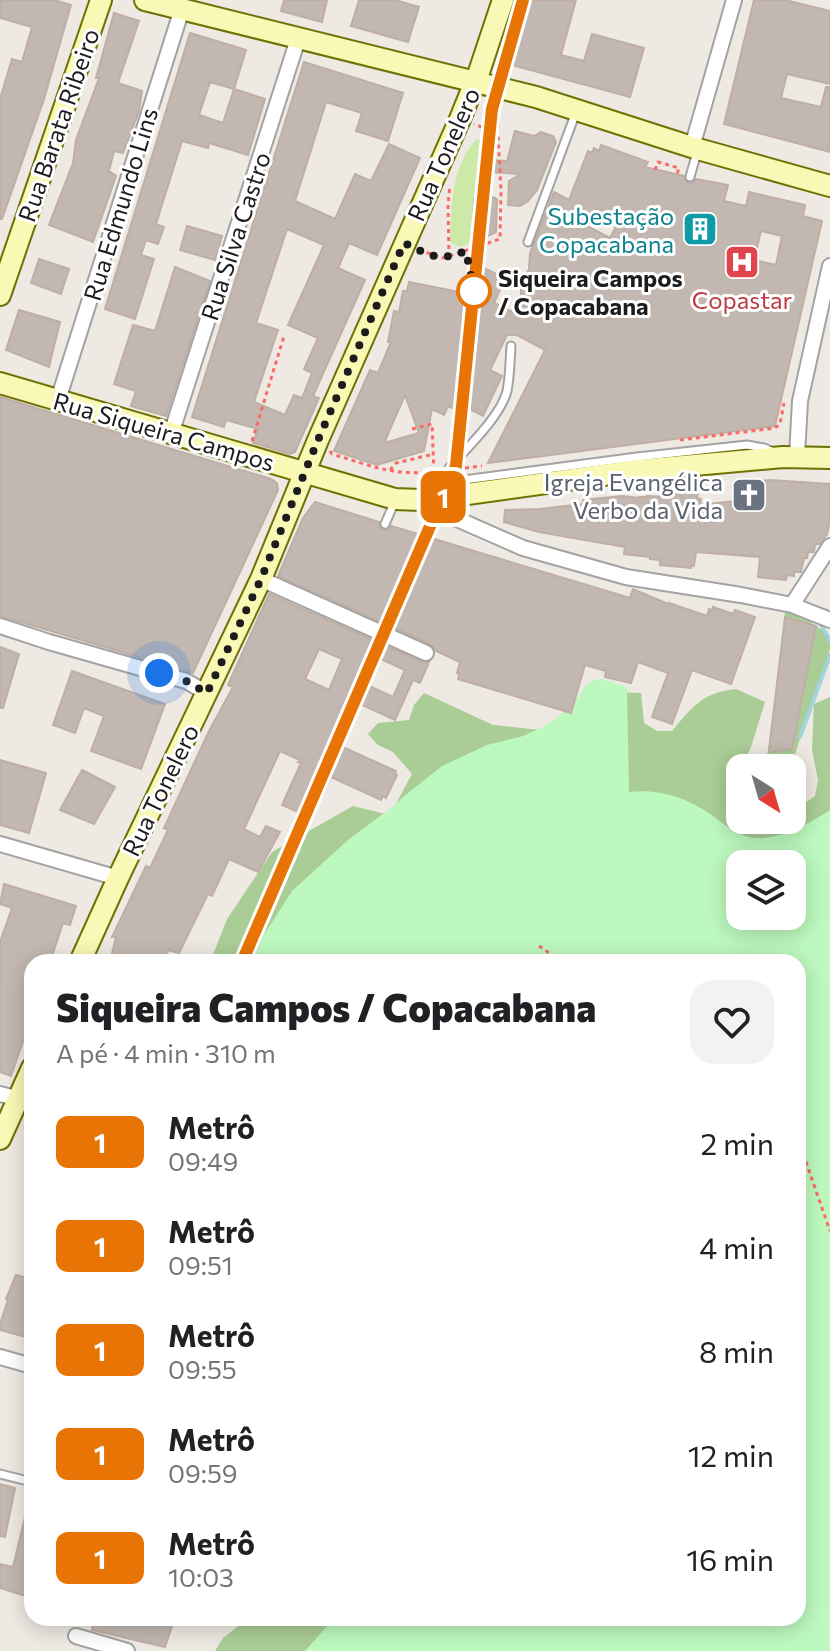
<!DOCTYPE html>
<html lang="pt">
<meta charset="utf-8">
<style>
:root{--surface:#fff;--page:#f2f2f2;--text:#202124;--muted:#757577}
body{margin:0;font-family:Commissioner,sans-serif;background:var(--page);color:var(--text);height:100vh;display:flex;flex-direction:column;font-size:30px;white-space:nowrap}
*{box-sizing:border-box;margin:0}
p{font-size:26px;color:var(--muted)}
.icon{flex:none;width:44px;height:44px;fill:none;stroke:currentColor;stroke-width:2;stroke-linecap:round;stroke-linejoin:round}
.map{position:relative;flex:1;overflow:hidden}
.panel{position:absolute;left:24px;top:954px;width:782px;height:672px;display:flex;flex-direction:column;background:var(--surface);border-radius:24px;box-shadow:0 4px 20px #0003}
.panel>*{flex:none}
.badge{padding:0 16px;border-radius:12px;font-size:28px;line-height:52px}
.needle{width:52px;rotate:143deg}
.buttons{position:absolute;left:726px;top:754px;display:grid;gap:16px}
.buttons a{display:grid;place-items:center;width:80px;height:80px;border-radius:16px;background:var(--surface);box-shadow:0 4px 20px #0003;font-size:40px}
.you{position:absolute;width:40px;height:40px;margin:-20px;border:6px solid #fff;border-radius:50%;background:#1a73e8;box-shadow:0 0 0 12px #1a73e833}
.map>.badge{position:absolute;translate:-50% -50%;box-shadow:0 0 0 4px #fff}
.round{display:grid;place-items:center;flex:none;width:84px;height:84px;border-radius:24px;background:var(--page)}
.head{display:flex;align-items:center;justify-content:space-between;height:136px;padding:0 32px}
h1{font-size:38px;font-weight:800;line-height:60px}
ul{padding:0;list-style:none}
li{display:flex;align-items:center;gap:24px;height:104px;padding:0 32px}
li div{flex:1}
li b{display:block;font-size:30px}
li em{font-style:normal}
li .badge{min-width:88px;font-weight:700;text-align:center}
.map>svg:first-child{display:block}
.grass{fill:#cce9a7}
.forest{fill:#aacd96;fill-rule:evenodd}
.park{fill:#bdf9be;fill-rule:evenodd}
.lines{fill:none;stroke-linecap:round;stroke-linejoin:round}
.stream{stroke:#a1d3dc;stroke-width:4}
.building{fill:#c2b8b1;stroke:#bfaea4;stroke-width:2;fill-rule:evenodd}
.lane-casing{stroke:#a3a3a3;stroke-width:11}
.street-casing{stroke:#a3a3a3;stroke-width:18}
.secondary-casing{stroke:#6e7204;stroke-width:24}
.path{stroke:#fa6b67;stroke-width:3;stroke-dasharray:4 4;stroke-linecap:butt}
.lane{stroke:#fff;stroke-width:7}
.street{stroke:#fff;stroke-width:14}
.secondary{stroke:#f9f8b4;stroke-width:20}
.line-casing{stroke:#fff;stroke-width:18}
.line{stroke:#e77405;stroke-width:12}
.walk{stroke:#1c1c1c;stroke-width:8;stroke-dasharray:0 14.4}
.stop-dot{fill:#fff;stroke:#e77405;stroke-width:4}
.labels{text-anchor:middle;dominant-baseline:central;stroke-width:6;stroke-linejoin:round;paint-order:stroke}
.street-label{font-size:24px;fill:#1c1c1c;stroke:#fff}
.culture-label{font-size:24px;fill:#0d838f;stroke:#fff;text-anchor:end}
.stop-label{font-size:24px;font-weight:bold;fill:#1c1c1c;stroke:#fff;text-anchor:start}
.health-label{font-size:24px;fill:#be3a42;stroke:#fff}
.worship-label{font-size:24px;fill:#5b616d;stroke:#fff;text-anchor:end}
</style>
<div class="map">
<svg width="830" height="1651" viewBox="0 0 830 1651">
<rect width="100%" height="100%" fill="#eee9e2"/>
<path class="grass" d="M476 140H481L486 145 485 193 474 199 473 232 469 244 459 247 450 242C451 208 451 167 476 140Z"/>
<path class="forest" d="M786 604 830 636V649L795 754 767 757Z
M736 689 765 702 751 747 742 768H740C739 776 736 781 734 789 731 798 732 807 732 817L761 829 781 820H792V812L815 796 818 780 812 750 814 704 830 697V1651H215L223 1638 241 1624 309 1623 323 1618H798V962H210L227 919 272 852 353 806 390 815 412 774 393 752 378 745 368 734 378 723 409 720 414 705 424 693 493 725 540 730 610 692 641 693 644 723 657 731H672C692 707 703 692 736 689ZM740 864H792V916H740Z"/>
<path class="park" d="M602 679 627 687 629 792C660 788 691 799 716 818 727 827 740 837 755 838 779 840 811 823 830 810V1651H305L334 1618H798V962H252L265 933 292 891 348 840 391 808 408 793 442 766 487 745 523 736 541 728 559 716 577 699 586 685 593 680ZM740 864H792V916H740Z"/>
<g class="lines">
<path class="stream" d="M820 619V623L830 641
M800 737 830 655"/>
</g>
<path class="building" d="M0 0H54L71 5 44 99 2 219H0V99L12 59 22 62 32 27 0 18Z
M284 0H327L322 22 281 11Z
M359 0H395L419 7 408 42 351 26Z
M526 0H576L561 55 584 61 592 34 644 48 630 97 508 64Z
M754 0H785L830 11V84L787 74 781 98 821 107 826 87H830V152L724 124Z
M114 13 139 21 118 83 142 91 139 111 123 153 114 151 109 171 116 176 93 242 49 225 73 163 76 140 99 78H96Z
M190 33 246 50 234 89 265 99 248 155 209 143 208 148 182 141 156 224 164 227 158 244 146 240 141 255 154 259 135 319 105 309ZM210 82 234 89 223 123 199 115Z
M304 62 403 93 388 141 356 131 362 113 326 102 295 201 335 219 355 174 371 181 389 144 420 158 377 255 349 243 338 268 365 280 313 396 319 398 295 452 290 454 253 443 258 429 226 420 224 427 192 417ZM287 229 324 245 288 325 318 338 304 369 312 373 302 398 294 395 285 415 254 402 278 330 256 323Z
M515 131 534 136 541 132 553 136 556 142 537 190 528 201 520 206 508 205 509 181 521 174 487 172 488 160 507 161Z
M601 145 648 162 645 167 684 176 688 183H692L696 179 728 185 724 201 746 206 749 192 805 205 803 216 822 221 775 426 488 463 545 350 517 335H507L490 370 502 376 483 416 460 404 457 410 448 406 444 415 432 409 424 451 377 465 334 451 370 370 378 373 391 342H388L394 311 399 312 403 291H407L409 282 459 292 473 263 505 278 494 303 521 316V285L529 269 530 253 554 192 569 200 588 151 592 153 594 148 599 151ZM596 209 621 216 610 238 587 226ZM761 231 782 236 776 265 754 260ZM405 395 419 433 384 443Z
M485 193 497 199 496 232 484 238 473 232 474 199Z
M187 226 222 236 215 260 180 250Z
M39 259 69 269 61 294 31 283Z
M175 267 210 281 166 416 131 406 136 391 114 384 133 325 155 331Z
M19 310 60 322 49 367 6 350Z
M0 397 271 479 277 483 278 490 193 673 0 616Z
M770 480 830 484V520L827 534 820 544H815L814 552H808L807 558H804L801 572H794V576L787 575 786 580 758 577 760 557 696 552 694 566 691 565V568L660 565V560L650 559V557L624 554 625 547 539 532 504 522 505 510 540 509 583 504V500L622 496 640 498V497H647V496L667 497 668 493 682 495V491L698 493 697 498 701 499 700 505 735 501 733 487 737 483Z
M315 502 379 522V527L383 530H388L391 526 630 598 633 589 668 604 669 603 707 616 709 609 713 610V607L733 614 735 610 755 617 731 684 692 670 672 724 652 717 668 673 638 662 631 683 605 677 606 671 585 665 571 713 458 679 459 674 457 673 460 662 436 651 430 644 278 576 303 518Z
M269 594 422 662H429L420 683 413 680 395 720 358 703 338 745 396 771 395 774 397 775 386 798 383 796 381 800 331 777 312 818 282 805 301 763 298 762 300 760 280 751 244 829 260 837 266 826 280 832 258 872 229 859 212 896 208 894 179 953 168 950 164 962H110L116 937H112L146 866 150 868 168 830 164 828 209 731 233 687 228 685ZM319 649 342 659 329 690 305 679ZM381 659 405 670 393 697 369 686Z
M785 617 816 626 792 749 769 752Z
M0 647 19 654 3 708H0Z
M72 671 165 704 141 769 91 751 104 716 84 708 75 733 53 725Z
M0 760 46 773 29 833 0 825Z
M82 770 115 787 94 824 60 810Z
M4 884 76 906 70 925 63 923 50 962H32V1015L11 1076 0 1072V942L12 908 0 904Z
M16 1275 32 1279V1312L26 1337 0 1330V1324L8 1300 6 1299Z
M0 1484 15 1488 5 1537 0 1536Z
M28 1505 32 1506V1598L0 1588V1564L13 1567Z
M93 1618H139L172 1626 165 1647 92 1630Z"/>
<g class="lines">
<g class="lane-casing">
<path id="lane" d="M690 177 697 152
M528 242 576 112
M449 482V468C466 449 501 416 507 391 510 376 510 360 511 346
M426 494 436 485 449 482 637 457 747 445 764 448 774 452
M385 524 395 501
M0 1474 32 1482"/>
</g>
<g class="street-casing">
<path id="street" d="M692 147 734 0
M58 400 182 9
M171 434 298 39
M797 456 800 401 830 266
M446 497 448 510 457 519 523 548 626 577 741 595 792 605 830 620
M261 579 426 653
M792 605 830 546
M0 626 49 642 186 681 207 693
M0 844 118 878
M0 1094 32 1102
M0 1357 32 1366
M76 1636 127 1651"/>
</g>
<g class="secondary-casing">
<path id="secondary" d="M145 0 536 97 698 149 830 186
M0 295 101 0
M0 383 395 499 421 500 446 497 639 470 783 457 830 458
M80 962 118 878 261 579 318 440 460 119 479 72 503 0
M0 1139 32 1068"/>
</g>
<path class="path" d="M497 108 498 132
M655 170 658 162 679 168 677 174
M419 250 443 258 500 239 501 191 498 134 474 124
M449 257 448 204 450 185
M412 429 432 424 434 472
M680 440 775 428 780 424 784 403
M252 441 284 336
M330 451 332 454C372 466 395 477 438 471
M465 468 482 466
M390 470 396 463 434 454
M539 946 562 962
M798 1139 830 1231"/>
<use href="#lane" class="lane"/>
<use href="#street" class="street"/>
<use href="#secondary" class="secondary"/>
</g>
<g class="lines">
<g class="line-casing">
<path id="line" d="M242 962 456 466 492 109 523 0"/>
</g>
<use href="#line" class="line"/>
<path class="walk" d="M159 673 186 681 207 693 261 579 318 440 404 243C432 256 436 262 466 251L474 291"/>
</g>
<defs>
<g id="building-square" transform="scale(1.8)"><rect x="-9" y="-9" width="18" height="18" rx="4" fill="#0f9aa8" stroke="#fff"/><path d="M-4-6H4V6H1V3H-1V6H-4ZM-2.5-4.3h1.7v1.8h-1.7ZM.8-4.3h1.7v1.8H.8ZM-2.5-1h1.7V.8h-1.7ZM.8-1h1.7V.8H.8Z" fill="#fff"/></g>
<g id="hospital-square" transform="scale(1.8)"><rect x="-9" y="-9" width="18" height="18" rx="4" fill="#e0444e" stroke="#fff"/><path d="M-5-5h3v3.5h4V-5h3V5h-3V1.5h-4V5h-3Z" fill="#fff"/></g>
<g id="church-square" transform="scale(1.8)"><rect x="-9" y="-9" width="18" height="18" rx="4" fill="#6b7280" stroke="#fff"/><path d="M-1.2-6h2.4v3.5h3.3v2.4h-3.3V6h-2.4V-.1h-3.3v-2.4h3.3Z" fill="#fff"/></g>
</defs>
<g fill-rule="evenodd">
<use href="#building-square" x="700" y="229"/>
<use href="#hospital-square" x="742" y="262"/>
<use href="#church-square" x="749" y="495"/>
</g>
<circle class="stop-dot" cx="474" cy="291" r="16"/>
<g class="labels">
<g class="street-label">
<text transform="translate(58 125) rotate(-71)">Rua Barata Ribeiro</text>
<text transform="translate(443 154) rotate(-66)">Rua Tonelero</text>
<text transform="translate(120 204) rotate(-73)">Rua Edmundo Lins</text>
<text transform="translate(235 236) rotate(-72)">Rua Silva Castro</text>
<text transform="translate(164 431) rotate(16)">Rua Siqueira Campos</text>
<text transform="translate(160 790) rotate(-64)">Rua Tonelero</text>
</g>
<g class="culture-label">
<text x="674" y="215">Subestação<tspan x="674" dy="28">Copacabana</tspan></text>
</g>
<g class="stop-label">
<text x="498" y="277">Siqueira Campos<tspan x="498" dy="28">/ Copacabana</tspan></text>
</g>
<g class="health-label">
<text x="742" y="299">Copastar</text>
</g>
<g class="worship-label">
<text x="723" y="481">Igreja Evangélica<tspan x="723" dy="28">Verbo da Vida</tspan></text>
</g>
</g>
</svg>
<div class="buttons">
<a><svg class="needle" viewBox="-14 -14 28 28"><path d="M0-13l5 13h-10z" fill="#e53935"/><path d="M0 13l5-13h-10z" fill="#757577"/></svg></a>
<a><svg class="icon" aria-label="layers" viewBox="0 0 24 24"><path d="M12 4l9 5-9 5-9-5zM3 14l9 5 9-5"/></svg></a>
</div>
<div class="you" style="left:159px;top:673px"></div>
<b class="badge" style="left:443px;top:497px;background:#e77405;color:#fff">1</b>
<section class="panel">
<div class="head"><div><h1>Siqueira Campos / Copacabana</h1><p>A pé · 4 min · 310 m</p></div><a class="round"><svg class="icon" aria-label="heart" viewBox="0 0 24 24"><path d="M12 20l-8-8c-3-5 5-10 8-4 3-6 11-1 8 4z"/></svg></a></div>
<ul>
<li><span class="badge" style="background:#e77405;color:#fff">1</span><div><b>Metrô</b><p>09:49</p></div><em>2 min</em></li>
<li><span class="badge" style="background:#e77405;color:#fff">1</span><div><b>Metrô</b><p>09:51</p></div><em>4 min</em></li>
<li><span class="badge" style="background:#e77405;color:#fff">1</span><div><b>Metrô</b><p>09:55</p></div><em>8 min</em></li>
<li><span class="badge" style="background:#e77405;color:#fff">1</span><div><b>Metrô</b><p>09:59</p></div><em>12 min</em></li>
<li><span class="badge" style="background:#e77405;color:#fff">1</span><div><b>Metrô</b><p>10:03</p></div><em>16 min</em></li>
</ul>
</section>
</div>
